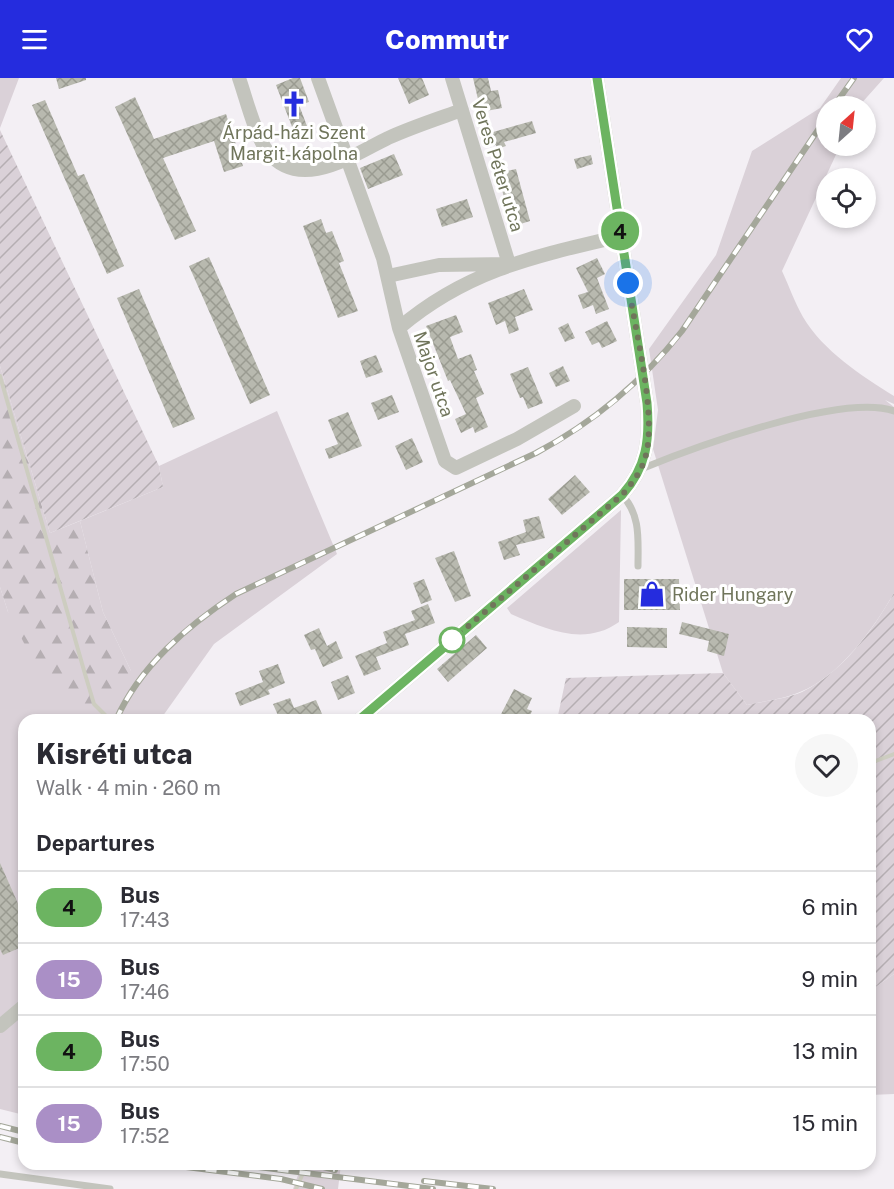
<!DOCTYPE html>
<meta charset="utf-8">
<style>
:root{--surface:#fff;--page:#f7f7f7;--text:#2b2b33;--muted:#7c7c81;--line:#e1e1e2;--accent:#252cde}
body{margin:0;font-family:"Public Sans",sans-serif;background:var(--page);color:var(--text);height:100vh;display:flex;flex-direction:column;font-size:22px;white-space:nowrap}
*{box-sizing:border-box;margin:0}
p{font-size:20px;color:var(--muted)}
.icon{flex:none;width:33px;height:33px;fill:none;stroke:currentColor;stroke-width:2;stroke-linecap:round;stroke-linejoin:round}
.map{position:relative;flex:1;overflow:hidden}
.panel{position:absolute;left:18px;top:636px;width:858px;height:456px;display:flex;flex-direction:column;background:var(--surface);border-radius:18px;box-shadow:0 3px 9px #0003}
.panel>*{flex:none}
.badge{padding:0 12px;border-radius:20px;font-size:21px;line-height:39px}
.needle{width:39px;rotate:27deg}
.fabs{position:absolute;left:816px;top:18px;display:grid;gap:12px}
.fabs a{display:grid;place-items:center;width:60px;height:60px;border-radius:50%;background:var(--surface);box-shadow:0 3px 9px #0003;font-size:30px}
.you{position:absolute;width:30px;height:30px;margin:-15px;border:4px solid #fff;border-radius:50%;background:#1a73e8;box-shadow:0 0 0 9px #1a73e833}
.map>.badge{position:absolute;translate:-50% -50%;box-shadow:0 0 0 3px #fff}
h2{padding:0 18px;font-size:22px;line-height:54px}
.round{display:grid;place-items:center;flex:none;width:63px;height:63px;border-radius:32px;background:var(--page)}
.headline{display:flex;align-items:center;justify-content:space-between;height:102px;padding:0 18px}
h1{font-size:28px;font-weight:800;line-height:45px}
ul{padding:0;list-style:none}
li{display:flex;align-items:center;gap:18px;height:72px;padding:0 18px;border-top:2px solid var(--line)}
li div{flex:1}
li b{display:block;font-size:22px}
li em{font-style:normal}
li .badge{min-width:66px;font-weight:700;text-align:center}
header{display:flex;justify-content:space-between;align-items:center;height:78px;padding:0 18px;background:var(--accent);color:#fff;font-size:27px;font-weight:800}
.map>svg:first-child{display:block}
.grass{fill:#dad1d8}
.forest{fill:url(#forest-firs)}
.garden{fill:url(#garden-furrows)}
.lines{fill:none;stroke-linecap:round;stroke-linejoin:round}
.stream{stroke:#cdcdc0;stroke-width:4}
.building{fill:url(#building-cross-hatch)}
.lane{stroke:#c3c4bd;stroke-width:7}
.street{stroke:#c3c4bd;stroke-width:14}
.rail-casing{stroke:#a4a79a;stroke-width:6}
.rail{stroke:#fff;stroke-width:4;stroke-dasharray:11;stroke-linecap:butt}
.line-casing{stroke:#fff;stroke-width:14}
.line{stroke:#6cb461;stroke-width:9}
.walk{stroke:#70755b;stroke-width:6;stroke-dasharray:0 10.8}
.stop-dot{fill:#fff;stroke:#6cb461;stroke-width:3}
.labels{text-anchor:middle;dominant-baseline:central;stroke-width:6;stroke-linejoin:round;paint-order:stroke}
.poi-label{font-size:18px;fill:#70755b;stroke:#fff}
.street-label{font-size:18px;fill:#70755b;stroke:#fff}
</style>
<header><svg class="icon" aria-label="menu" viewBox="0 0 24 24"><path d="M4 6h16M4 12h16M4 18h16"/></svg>Commutr<svg class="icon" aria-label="heart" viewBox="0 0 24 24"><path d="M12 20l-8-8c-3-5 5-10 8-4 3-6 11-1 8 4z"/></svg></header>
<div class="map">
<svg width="894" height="1111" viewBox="0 0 894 1111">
<defs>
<pattern id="forest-firs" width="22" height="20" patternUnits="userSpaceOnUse" patternTransform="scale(1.5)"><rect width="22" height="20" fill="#dad1d8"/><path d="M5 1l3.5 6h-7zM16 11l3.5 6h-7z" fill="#b5aeb2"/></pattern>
<pattern id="garden-furrows" width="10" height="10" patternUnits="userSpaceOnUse" patternTransform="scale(1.5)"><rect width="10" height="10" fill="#dad1d8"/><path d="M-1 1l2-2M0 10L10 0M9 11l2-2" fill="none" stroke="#b5aeb2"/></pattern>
<pattern id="building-cross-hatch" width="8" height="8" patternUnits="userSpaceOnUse" patternTransform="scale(1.5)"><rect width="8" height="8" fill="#b8b9af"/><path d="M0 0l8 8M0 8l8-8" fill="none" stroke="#9a9b91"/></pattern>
</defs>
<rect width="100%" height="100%" fill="#f3eff4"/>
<path class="grass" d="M0 0H19L0 50Z
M841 0H884L859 28H826V68H840L782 193C789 208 795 225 803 239 823 273 862 298 894 318V326L885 322 894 329V515C873 551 840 598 800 614 784 621 764 623 747 627L723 595 653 371 658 332 649 271 716 177 752 73 820 30Z
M277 333 337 476 214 566 160 642H24V1037L0 1031V509L8 534 131 593 103 534 80 443 163 409 159 388Z
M621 432 619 544C584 569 546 551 511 536L507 530Z
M894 896V1016L870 1017V913Z
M302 1086H341L338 1111H293Z"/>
<path class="forest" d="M0 288 50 455 80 443 103 534 131 593 112 630 86 631 43 602 8 534 0 509Z"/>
<path class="garden" d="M0 52 159 388 163 409 50 455 0 288Z
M894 515V896L870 913V642H557L566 600 723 595 747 627C764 623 786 621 802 614 843 594 872 553 894 515Z"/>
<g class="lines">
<path class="stream" d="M0 298 85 596 94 626 108 640
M870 685 894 676
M296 1111 307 1086"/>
</g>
<path class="building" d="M56 0H86V2L59 11Z
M293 0H300L309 24 299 27 307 48 294 54 276 7Z
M398 0H422L429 17 409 26Z
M473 0H488L491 13 498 12 502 30 481 34Z
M135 19 154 61 226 36 243 88 224 94 214 63 163 80 196 153 175 162 115 29Z
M45 22 78 98 84 96 124 188 107 196 32 27Z
M532 43 536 55 504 64 506 68 497 71 496 67 490 68 486 56Z
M394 76 403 97 368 111 360 90Z
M591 77 593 86 577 91 574 81Z
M516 91 530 143 511 149 498 95Z
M467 121 473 139 442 149 436 131Z
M321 141 326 155 332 153 344 183 339 185 358 233 338 240 303 148Z
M209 179 270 317 250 326 189 188Z
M597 180 605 196 597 200 609 231 596 236 593 227 583 231 578 217 588 214 576 190Z
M139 211 195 341 173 350 117 220Z
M524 211 533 232 515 239 519 252 509 256 505 243 496 247 488 225Z
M456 237 463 254 450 259 458 281 471 276 477 292 474 293 484 316 476 320 488 349 475 355 473 349 461 355 455 341 466 336 450 302 448 303 426 248Z
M607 243 617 263 602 270 599 264 592 267 585 254Z
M568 245 575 260 565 264 558 250Z
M376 277 383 294 366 300 360 283Z
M563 288 570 303 556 309 549 295Z
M528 289 543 325 528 331 523 319 520 320 510 296Z
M392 317 399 334 378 342 371 325Z
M348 334 362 368 329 381 325 371 338 366 328 342Z
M412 360 423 384 406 392 395 368Z
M575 397 590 414 562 437 548 421Z
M539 438 545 460 516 467 520 477 504 482 498 464 526 454 523 442Z
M454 473 471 518 455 524 435 480Z
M424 501 432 522 421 526 413 505Z
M624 501H679L680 532H624Z
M428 526 435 545 405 556 409 567 376 579 381 591 364 598 355 578 387 565 383 554 415 542 411 533Z
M682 544 729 556 724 578 707 573 709 563 679 556Z
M627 549 667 550V570L627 569Z
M319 550 327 568 336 563 343 580 323 589 315 571 311 572 304 557Z
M476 557 487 570 448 604 437 591Z
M278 586 285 605 268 612 270 616 240 628 235 615 263 604 259 593Z
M348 597 355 615 338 622 331 604Z
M514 611 532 620 527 631 532 633 528 642H498Z
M290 620 294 630 316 622 322 636 308 642H280L273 626Z
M0 785 24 839V868L3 877 0 871Z"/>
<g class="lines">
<path class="lane" d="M641 391C695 369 842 315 894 333
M622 417C641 437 638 462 638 488
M0 1096 110 1111"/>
<path class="street" d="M239 0C246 20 255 57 267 73 300 115 353 77 388 60 412 49 437 41 462 32
M318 0 383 180 399 250 445 383 456 390 517 361 574 328
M388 198 439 187 509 186 452 0
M399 250C467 192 536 178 621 158
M359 642 622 417C647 389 650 361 647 325L597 0
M0 948 24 928"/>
<g class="rail-casing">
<path id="rail" d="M834 28 854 0
M116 642C140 588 187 548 236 516L536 375C594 344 641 305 682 253L826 40
M0 1048 24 1054
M0 1059 24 1065
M162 1086 281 1101 322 1111
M234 1086 433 1111
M312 1086 335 1092
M424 1103 493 1111"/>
</g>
<use href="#rail" class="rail"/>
</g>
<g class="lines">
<g class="line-casing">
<path id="line" d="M359 642 622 417C647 389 650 361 647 325L597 0"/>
</g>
<use href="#line" class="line"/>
<path class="walk" d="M452 562 622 417C634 403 644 390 647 372 655 329 635 251 628 205"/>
</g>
<defs>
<g id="church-bare" transform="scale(2.07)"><path d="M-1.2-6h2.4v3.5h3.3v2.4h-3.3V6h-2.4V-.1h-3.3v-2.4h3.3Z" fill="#252cde" stroke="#fff" stroke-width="2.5" paint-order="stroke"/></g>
<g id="shop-bare" transform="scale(2.07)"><path d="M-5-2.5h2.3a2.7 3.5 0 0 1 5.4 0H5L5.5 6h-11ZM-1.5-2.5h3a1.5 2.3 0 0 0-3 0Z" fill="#252cde" stroke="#fff" stroke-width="2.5" paint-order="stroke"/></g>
</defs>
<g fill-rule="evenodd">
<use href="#church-bare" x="294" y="26"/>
<use href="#shop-bare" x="652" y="516"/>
</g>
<circle class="stop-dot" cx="452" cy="562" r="12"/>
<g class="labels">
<g class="poi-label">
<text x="294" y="54">Árpád-házi Szent<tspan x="294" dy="21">Margit-kápolna</tspan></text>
<text x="672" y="516" text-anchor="start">Rider Hungary</text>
</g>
<g class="street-label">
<text transform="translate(498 87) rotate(73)">Veres Péter utca</text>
<text transform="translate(434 296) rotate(71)">Major utca</text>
</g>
</g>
</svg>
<div class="fabs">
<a><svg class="needle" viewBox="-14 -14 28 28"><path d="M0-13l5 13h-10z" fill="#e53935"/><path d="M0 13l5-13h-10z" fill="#7c7c81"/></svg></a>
<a><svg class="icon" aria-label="locate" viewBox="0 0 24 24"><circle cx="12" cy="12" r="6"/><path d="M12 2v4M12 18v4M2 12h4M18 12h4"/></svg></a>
</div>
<div class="you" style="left:628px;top:205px"></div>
<b class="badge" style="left:620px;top:153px;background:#6cb461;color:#111">4</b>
<section class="panel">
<div class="headline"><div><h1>Kisréti utca</h1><p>Walk · 4 min · 260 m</p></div><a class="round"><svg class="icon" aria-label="heart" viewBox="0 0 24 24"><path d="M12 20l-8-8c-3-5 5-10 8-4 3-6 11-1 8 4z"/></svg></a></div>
<h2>Departures</h2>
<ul>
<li><span class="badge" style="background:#6cb461;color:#111">4</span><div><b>Bus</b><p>17:43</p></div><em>6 min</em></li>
<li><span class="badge" style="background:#aa8fc6;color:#fff">15</span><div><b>Bus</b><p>17:46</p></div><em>9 min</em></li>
<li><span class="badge" style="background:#6cb461;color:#111">4</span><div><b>Bus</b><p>17:50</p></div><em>13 min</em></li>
<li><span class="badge" style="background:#aa8fc6;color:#fff">15</span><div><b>Bus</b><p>17:52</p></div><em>15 min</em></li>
</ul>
</section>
</div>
